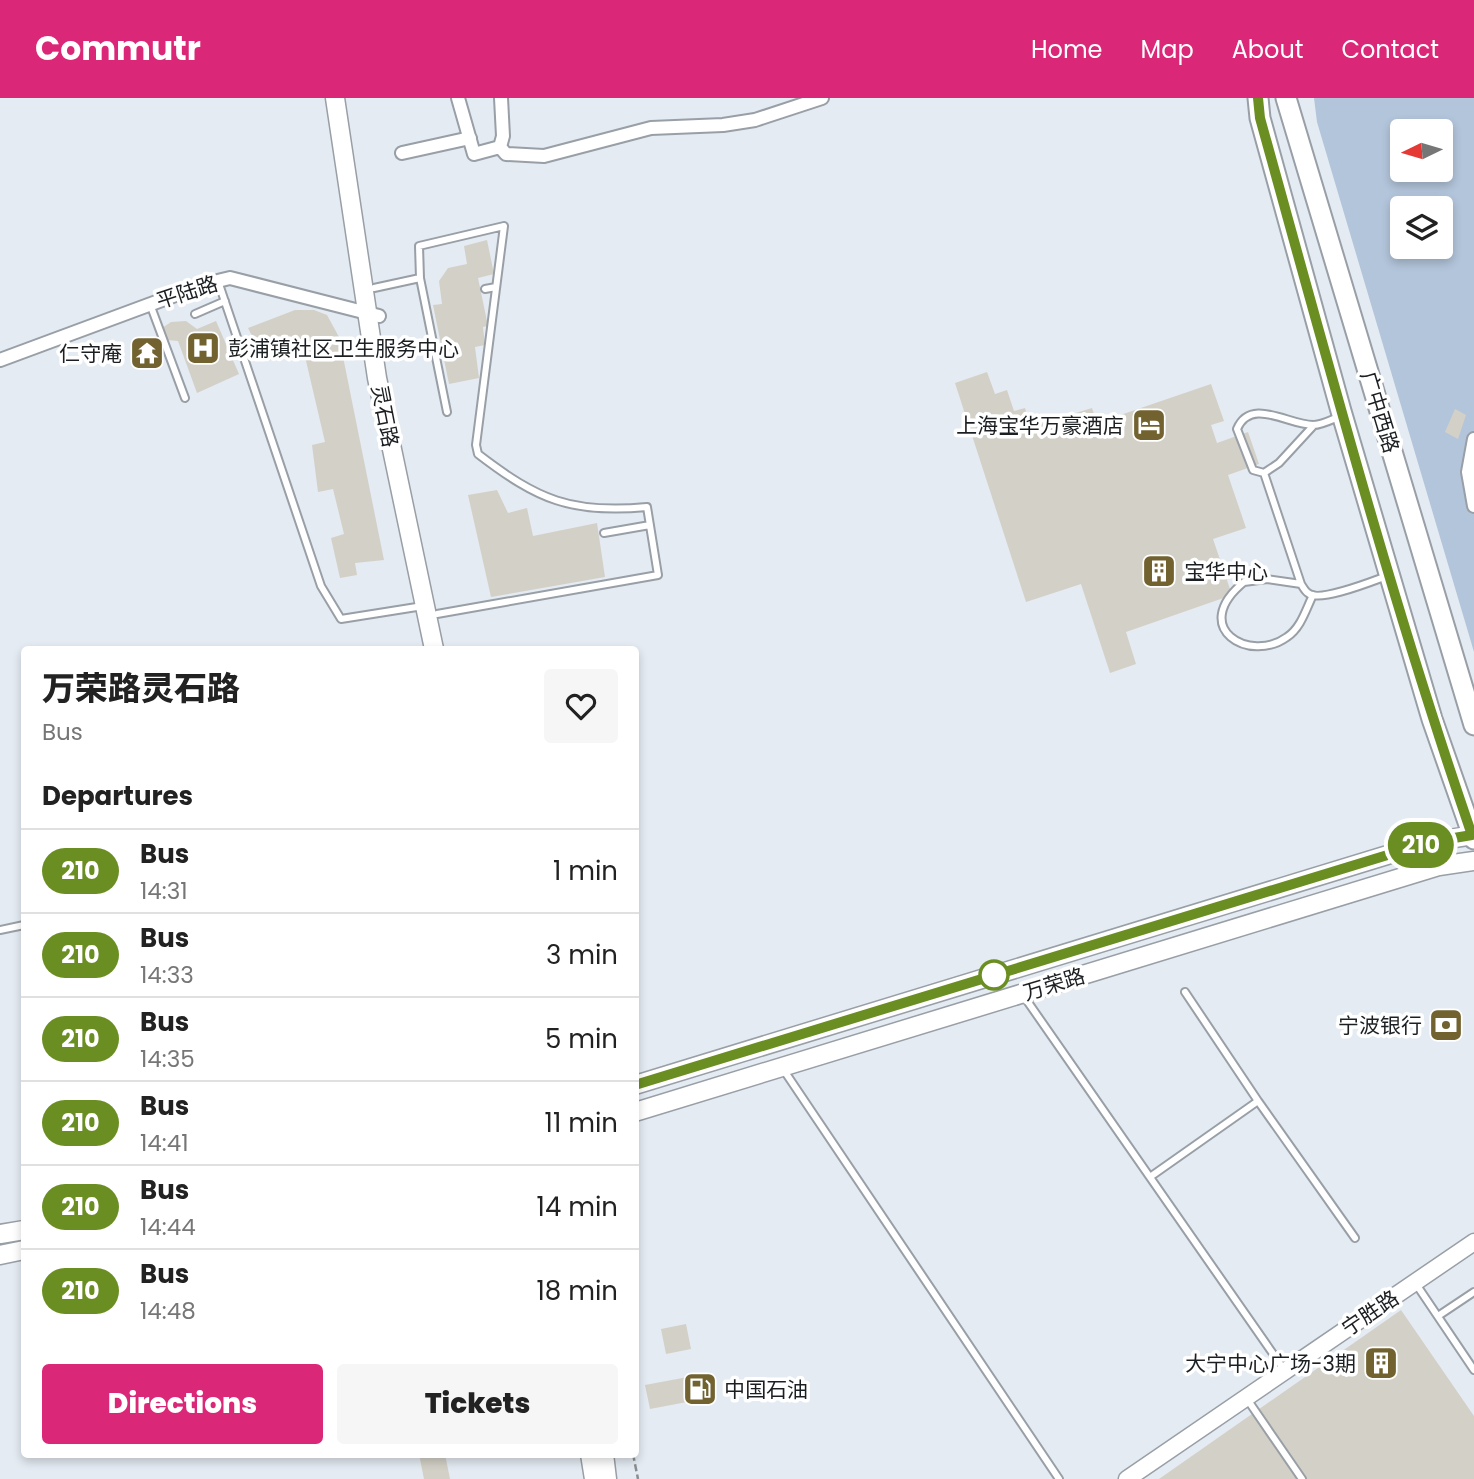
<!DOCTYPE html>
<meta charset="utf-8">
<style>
:root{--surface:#fff;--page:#f6f6f6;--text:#222;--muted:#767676;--line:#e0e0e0;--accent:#db2777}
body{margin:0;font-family:Poppins,"Noto Sans SC",sans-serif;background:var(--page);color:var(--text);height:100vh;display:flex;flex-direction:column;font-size:26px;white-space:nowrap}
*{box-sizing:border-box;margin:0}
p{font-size:23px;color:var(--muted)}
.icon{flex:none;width:38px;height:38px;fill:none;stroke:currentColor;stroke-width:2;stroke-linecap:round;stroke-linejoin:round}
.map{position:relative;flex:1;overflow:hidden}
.panel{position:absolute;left:21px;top:548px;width:618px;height:812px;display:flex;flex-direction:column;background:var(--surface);border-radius:7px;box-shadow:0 4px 10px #0003}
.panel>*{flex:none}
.badge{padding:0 14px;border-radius:23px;font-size:24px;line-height:46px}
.needle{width:46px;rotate:265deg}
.controls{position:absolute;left:1390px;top:21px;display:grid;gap:14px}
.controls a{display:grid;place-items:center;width:63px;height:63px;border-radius:7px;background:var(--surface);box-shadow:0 4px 10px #0003;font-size:35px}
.map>.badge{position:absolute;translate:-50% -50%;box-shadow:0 0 0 4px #fff}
h2{padding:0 21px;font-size:26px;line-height:63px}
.round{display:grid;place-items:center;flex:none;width:74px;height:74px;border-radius:7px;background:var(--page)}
.head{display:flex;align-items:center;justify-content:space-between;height:119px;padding:0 21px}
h1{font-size:33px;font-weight:800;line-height:52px}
.cta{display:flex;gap:14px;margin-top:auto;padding:14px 21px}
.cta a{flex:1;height:80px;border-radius:7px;background:var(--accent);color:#fff;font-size:28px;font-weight:800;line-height:80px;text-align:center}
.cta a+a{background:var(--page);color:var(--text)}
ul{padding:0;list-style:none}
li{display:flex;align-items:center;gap:21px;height:84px;padding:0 21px;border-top:2px solid var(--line)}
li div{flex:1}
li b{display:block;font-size:26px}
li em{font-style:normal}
li .badge{min-width:77px;font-weight:700;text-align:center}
header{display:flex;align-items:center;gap:42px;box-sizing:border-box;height:98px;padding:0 35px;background:var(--accent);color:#fff}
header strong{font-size:33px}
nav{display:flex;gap:38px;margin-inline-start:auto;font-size:24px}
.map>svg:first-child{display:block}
.green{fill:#b3c5db;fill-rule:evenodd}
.building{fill:#d3d0c7}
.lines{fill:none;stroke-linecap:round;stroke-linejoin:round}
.service-casing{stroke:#999fa6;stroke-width:10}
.minor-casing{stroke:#999fa6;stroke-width:16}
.tertiary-casing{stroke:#999fa6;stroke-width:19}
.secondary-casing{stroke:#999fa6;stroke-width:21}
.primary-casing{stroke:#999fa6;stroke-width:23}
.path{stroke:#898e93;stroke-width:2.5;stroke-dasharray:7 3.5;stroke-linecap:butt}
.service{stroke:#fff;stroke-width:6}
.minor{stroke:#fff;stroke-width:12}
.tertiary{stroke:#fff;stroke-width:16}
.secondary{stroke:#fff;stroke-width:18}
.primary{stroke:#fff;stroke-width:19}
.line-casing{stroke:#fff;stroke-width:16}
.line{stroke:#6b8e23;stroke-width:10}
.stop-dot{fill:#fff;stroke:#6b8e23;stroke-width:3.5}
.labels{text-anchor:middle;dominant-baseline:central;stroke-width:7;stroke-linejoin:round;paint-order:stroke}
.street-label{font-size:21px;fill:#1c1f22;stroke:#fff}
.poi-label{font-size:21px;fill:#1c1f22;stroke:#fff;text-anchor:end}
</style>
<header>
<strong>Commutr</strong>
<nav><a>Home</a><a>Map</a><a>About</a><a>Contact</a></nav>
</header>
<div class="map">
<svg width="1474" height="1381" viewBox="0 0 1474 1381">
<rect width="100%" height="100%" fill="#e4ebf2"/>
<path class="green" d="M1314 0H1474V554L1317 24ZM1402 33H1440V72H1402ZM1402 110H1440V149H1402Z"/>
<path class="building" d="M487 142 494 176 478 180 488 228 483 229 485 247 475 249 479 280 449 286 433 207 442 206 439 183 448 170 467 166 464 148Z
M295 212H314L327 217 339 239 384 462 355 465 357 477 340 480 331 440 344 436 333 391 318 394 312 347 325 344 303 250 265 264 248 230Z
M186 223 197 231 216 223 239 276 197 295 178 243 167 242 162 230 171 224Z
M987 274 995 296 1007 292 1014 313 1025 310 1031 329 1092 310 1097 325 1211 286 1224 323 1211 327 1217 345 1248 334 1259 366 1228 377 1246 430 1213 441 1232 497 1126 534 1136 566 1110 575 1081 486 1026 504 955 285Z
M1455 311 1466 317 1458 341 1445 334Z
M497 392 508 415 527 410 533 438 597 425 605 479 491 499 468 397Z
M1401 1212 1474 1318V1381H1159Z
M686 1226 691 1251 666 1256 661 1231Z
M704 1276 708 1300 650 1311 645 1287Z
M419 1356H445L450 1381H424Z"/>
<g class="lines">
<g class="service-casing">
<path id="service" d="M420 180 419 148 504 128 476 347 478 356C538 402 571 416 647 409L658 477 437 516
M218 183 321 488 341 521 423 508
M374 190 420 180 447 314
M485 191 496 189
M150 206 185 300
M195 216 225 203
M1314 327 1279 365 1264 375 1253 372 1237 331C1251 298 1290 328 1314 327 1322 327 1333 321 1341 318
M1264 375 1301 486C1303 489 1305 493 1308 495 1319 505 1373 483 1387 478
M604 435 650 427
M1301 486 1267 481 1244 484C1188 530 1250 566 1287 539 1301 530 1306 511 1313 497
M0 832 24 827
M1185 894 1258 1003
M1023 897 1285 1273
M783 971 1059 1381
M1150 1079 1258 1003 1355 1140
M1416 1186 1474 1272
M1438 1218 1474 1194
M1247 1301 1302 1381"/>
</g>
<g class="minor-casing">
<path id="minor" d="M458 0 474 56 500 49 503 38 501 0
M500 49 506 56 544 58 651 30 723 27 755 22 822 0
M402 55 470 40
M0 262 205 186 230 180 379 218
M1474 341 1468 374 1474 408"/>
</g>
<g class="tertiary-casing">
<path id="tertiary" d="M1127 1381 1474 1144"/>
</g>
<g class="secondary-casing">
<path id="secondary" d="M335 0 377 280 434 551
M635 987 1430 744 1474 737
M635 1014 1439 768 1474 763
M0 1136 24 1132
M0 1157 24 1152
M590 1356 594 1381
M604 1356 607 1381"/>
</g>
<g class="primary-casing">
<path id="primary" d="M1258 0 1260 20 1341 313 1432 621 1474 741
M1286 0 1474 627"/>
</g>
<path class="path" d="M633 1356 638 1381"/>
<use href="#service" class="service"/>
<use href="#minor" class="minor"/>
<use href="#tertiary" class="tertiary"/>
<use href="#secondary" class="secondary"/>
<use href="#primary" class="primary"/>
</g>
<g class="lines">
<g class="line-casing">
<path id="line" d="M635 987 1430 744 1472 737C1391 502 1327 261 1260 20L1258 0"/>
</g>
<use href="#line" class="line"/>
</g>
<defs>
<g id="hospital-square" transform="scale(1.75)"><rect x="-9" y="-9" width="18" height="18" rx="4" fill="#71622f" stroke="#fff"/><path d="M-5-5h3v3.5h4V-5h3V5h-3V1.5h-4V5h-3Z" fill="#fff"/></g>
<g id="temple-square" transform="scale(1.75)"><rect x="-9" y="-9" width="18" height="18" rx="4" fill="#71622f" stroke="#fff"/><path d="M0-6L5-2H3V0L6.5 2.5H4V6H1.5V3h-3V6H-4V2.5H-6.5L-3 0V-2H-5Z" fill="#fff"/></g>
<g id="hotel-square" transform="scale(1.75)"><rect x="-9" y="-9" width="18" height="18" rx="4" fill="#71622f" stroke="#fff"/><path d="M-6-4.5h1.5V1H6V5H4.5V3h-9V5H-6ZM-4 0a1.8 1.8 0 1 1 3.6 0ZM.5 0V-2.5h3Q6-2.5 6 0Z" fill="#fff"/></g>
<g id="building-square" transform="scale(1.75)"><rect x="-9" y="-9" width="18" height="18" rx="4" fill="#71622f" stroke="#fff"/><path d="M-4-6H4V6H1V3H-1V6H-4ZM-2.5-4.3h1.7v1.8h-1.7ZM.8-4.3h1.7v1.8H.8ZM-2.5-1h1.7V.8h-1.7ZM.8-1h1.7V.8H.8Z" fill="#fff"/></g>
<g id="bank-square" transform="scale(1.75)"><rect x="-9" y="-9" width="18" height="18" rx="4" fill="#71622f" stroke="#fff"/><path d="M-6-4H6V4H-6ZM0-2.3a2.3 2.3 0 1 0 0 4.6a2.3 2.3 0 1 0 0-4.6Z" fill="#fff"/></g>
<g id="fuel-square" transform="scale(1.75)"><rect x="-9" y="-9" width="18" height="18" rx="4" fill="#71622f" stroke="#fff"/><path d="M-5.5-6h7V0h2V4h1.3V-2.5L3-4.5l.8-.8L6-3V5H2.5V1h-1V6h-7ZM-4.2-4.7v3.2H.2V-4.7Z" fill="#fff"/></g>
</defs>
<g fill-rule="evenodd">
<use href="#hospital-square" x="203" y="250"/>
<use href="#temple-square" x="147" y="255"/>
<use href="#hotel-square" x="1149" y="327"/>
<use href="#building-square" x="1159" y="473"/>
<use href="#bank-square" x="1446" y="927"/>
<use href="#building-square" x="1381" y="1265"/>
<use href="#fuel-square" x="700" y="1291"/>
</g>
<circle class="stop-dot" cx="994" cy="877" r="14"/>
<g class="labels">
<g class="street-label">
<text transform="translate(187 194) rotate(-18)">平陆路</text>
<text transform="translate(1380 314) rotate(73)">广中西路</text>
<text transform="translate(385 318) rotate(79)">灵石路</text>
<text transform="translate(1054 886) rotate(-17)">万荣路</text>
<text transform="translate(1370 1215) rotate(-34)">宁胜路</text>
</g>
<g class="poi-label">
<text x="228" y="250" text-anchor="start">彭浦镇社区卫生服务中心</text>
<text x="122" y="255">仁守庵</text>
<text x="1124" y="327">上海宝华万豪酒店</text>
<text x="1184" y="473" text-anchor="start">宝华中心</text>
<text x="1422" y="927">宁波银行</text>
<text x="1356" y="1265">大宁中心广场-3期</text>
<text x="724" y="1291" text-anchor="start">中国石油</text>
</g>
</g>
</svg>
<div class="controls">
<a><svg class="needle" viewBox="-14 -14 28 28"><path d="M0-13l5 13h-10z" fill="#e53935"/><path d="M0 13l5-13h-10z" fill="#767676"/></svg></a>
<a><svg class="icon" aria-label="layers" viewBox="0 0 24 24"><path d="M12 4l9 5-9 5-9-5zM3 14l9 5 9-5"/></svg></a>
</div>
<b class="badge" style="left:1421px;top:747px;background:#6b8e23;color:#fff">210</b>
<section class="panel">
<div class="head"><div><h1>万荣路灵石路</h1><p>Bus</p></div><a class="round"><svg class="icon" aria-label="heart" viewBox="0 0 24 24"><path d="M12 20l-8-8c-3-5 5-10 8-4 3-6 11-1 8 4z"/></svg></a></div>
<h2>Departures</h2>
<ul>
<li><span class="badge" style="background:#6b8e23;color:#fff">210</span><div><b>Bus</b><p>14:31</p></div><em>1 min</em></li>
<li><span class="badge" style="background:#6b8e23;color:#fff">210</span><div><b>Bus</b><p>14:33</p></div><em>3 min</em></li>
<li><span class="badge" style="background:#6b8e23;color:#fff">210</span><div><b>Bus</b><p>14:35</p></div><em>5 min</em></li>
<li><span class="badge" style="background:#6b8e23;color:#fff">210</span><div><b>Bus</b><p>14:41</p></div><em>11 min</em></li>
<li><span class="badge" style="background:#6b8e23;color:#fff">210</span><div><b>Bus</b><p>14:44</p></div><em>14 min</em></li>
<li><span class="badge" style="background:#6b8e23;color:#fff">210</span><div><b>Bus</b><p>14:48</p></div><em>18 min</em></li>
</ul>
<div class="cta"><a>Directions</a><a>Tickets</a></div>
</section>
</div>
